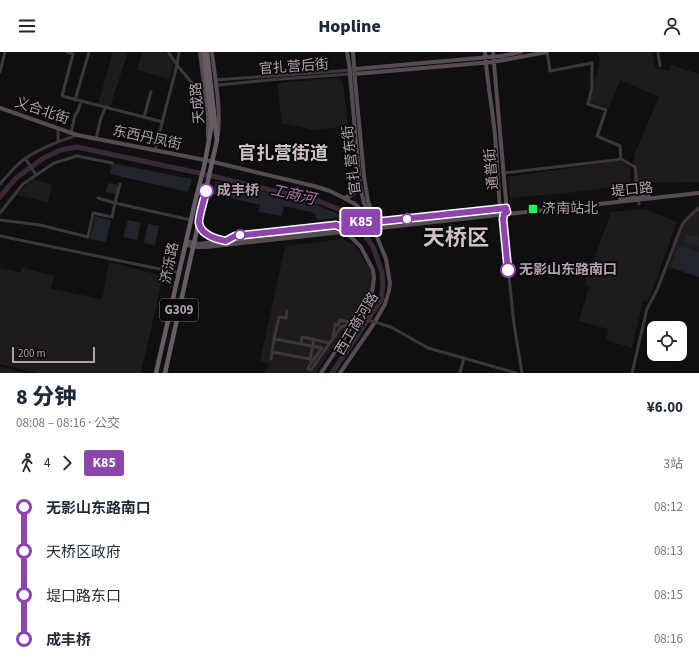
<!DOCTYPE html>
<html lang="zh">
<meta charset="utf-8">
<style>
:root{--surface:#fff;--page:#f6f6f7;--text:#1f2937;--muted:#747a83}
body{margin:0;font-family:"Source Sans 3","Noto Sans SC",sans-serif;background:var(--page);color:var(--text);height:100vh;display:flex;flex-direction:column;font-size:15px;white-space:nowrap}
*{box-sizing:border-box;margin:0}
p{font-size:13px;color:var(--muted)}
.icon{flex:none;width:22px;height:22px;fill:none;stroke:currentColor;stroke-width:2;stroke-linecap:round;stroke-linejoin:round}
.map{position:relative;height:321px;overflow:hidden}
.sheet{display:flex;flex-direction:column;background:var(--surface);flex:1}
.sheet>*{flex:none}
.badge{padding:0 8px;border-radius:3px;font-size:14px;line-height:26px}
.fabs{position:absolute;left:647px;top:269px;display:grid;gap:8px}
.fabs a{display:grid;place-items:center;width:40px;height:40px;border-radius:8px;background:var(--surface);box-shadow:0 1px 3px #0004;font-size:20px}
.scale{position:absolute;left:12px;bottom:10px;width:83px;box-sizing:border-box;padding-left:4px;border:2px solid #b1a0ad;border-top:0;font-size:11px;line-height:14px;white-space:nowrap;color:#b1a0ad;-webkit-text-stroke:3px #0b0a0b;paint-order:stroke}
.map>.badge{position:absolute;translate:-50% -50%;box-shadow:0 0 0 2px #fff}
.legs{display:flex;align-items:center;gap:6px;height:44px;padding:0 16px;font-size:13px}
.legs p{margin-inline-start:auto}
.summary{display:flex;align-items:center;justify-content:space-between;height:68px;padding:0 16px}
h1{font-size:22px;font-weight:800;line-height:30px}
ul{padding:0 16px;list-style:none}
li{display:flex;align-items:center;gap:14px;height:44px;font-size:15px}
li i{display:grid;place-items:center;width:6px;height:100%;margin:0 5px;background:currentColor}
li i::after{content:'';width:10px;height:10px;margin:-5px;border:3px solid;border-radius:50%;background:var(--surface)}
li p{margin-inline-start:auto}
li:first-child i{background:linear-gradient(#0000 50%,currentColor 0)}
li:last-child i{background:linear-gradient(currentColor 50%,#0000 0)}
header{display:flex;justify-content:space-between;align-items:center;height:52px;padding:0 16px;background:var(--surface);font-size:18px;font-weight:800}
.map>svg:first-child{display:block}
.built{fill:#1d1b1c}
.green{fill:#22242b}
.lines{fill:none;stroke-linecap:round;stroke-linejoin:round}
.stream{stroke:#392939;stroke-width:1}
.river{stroke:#392939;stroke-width:5}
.minor{stroke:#3c373a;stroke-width:3}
.major{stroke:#544c52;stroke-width:4}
.highway{stroke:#665c63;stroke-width:4.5}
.minor-bridge{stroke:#3c373a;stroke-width:3}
.line-1-casing{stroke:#fff;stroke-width:9}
.line-1{stroke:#8e44ad;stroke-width:6}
.stop-1-dot{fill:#fff;stroke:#8e44ad;stroke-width:2}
.poi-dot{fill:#28f055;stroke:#0b0a0b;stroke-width:1.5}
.labels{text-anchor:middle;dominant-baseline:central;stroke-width:3.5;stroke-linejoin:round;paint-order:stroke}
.shield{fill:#0b0a0b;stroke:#7f737c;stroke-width:1}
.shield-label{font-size:13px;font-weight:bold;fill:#b1a0ad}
.street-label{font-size:14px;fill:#b1a0ad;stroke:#0b0a0b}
.stop-label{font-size:14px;font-weight:bold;fill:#b1a0ad;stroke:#0b0a0b;text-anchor:start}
.poi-label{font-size:14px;fill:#b1a0ad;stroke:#0b0a0b;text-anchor:start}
.water-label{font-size:15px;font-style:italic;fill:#ad76ac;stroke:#0b0a0b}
.district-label{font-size:18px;font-weight:bold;fill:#cec1ca;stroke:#0b0a0b}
.town-label{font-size:22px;font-weight:bold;fill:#cec1ca;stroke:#0b0a0b}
</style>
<header><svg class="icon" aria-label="menu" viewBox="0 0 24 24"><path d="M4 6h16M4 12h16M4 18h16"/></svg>Hopline<svg class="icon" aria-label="person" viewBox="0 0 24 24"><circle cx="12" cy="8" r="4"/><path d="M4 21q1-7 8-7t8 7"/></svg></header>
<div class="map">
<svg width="699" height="321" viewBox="0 0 699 321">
<rect width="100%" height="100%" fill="#100f10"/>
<path class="built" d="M113 0H128L110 55 98 52Z
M142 0H165L174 11 169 27 137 18Z
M598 0H652L655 15 669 19 671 13 699 22V130H695L633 131 635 101 659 45 620 28 609 56 590 50 600 8Z
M337 26 343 30 348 74 314 78 282 71 277 31Z
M619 109 630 115 631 133 576 140 510 146 507 125Z
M33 127 52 133 48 150 16 143Z
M644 157 677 170 648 249H643L632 296 606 288 608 277 579 269 589 234 585 232 611 160Z
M699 158V225L668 215 682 174Z
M342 187 351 191 357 196 372 221 371 234 368 247 358 264 351 269 316 321H266L268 312 260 309 285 194Z
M109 210 163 224 141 321H39L0 312V216L21 221V215L54 224 51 237 102 247Z
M0 315 26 321H0Z"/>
<path class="green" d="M112 111 192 127 188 140 110 122Z
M215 129 309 150 346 165 317 168 315 161 284 154 282 164 259 160 260 153 213 142Z
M108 131 118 133 116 142 106 140Z
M95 164 111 168 106 190 90 187Z
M128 168 141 171 137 188 123 185Z
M148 172 159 174 155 193 144 191Z
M686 183 698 185 699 193 684 190Z
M683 194 699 200V225L675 217 672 215V212L677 197Z"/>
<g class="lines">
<path class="stream" d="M686 166 691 160 699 154
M673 192 677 182"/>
<path class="river" d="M0 145 16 126 45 105 61 98 77 95 199 121 321 150 350 162 373 195 382 220 383 234 381 248 332 321"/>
<path class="minor" d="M67 0 73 2 62 44 163 70
M168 0 177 13 205 47
M547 0 550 19 592 11V35L588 52 606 58 597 84 620 94 621 107
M658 0 660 14
M0 20 5 0
M215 28 351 18
M215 34 219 33 280 27 351 22
M75 48 89 0
M144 65 151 40
M58 77V89
M71 81 75 63 78 59 81 49
M96 87 100 69 105 56
M155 98 177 13 179 0
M25 106 36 123
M503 121 615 108 621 107 635 115 639 152
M0 132C8 123 16 112 26 106 42 95 60 89 77 83
M98 146 115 151 120 132
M0 161 23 132 54 111 77 104 112 111
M504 162 503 167 514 272 522 321
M0 168 40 173 88 185 93 161 112 165 115 151 191 168
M0 184 179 221
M287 259 286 266 279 265 274 287 322 296 309 314 308 317 311 318 341 275 347 273H353
M375 270 391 275 428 296 516 321
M333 285 335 272 338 273 340 268 348 270V273
M301 292 302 285 330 291
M272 300 310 307
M271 307 274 287
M310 308 314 287
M460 321 464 306
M632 321 647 257 657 238 682 173 686 168 699 156"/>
<path class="major" d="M200 0 208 63V85
M212 0C215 27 221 56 218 83
M347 0 350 18V23L360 134 364 151 370 165
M353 0 355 28 364 124 368 149 372 161 373 170
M485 0C487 28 492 55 495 83 497 108 498 132 500 157L501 160 504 162 507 160 493 0
M355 17 502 4 521 0
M354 22 493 10 547 0
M0 56 77 83 205 108 314 134 330 139 344 146 355 152 363 159 375 177 377 185 386 207 390 231 389 239 385 252 373 273 340 321
M344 146C352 144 355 141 360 134
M620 147 649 144
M199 170C203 181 210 186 222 188
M186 189 199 192 206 191 373 173 498 160
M185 193 199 195H206L699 141
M321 321 370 247 373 234 374 226 373 218 361 195 344 178"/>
<path class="highway" d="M156 321 196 146 204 115 211 77V65L204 0
M165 321 194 191 217 88 207 0"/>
<path class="minor-bridge" d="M358 266 375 270"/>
</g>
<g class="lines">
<g class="line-1-casing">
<path id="line-1" d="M206 139C205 145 198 166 199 171 201 183 215 187 226 189L235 184 336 173 342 176 344 172C350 172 357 171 364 170 371 169 377 170 384 169L506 156 507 160 504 162 503 167 508 218"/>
</g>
<use href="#line-1" class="line-1"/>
</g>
<g class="stop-1-dot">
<circle cx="206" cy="139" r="7"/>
<circle cx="407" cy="167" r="5"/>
<circle cx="240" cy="183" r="5"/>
<circle cx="508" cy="218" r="7"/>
</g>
<rect class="poi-dot" x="528" y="152" width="10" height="10" rx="2"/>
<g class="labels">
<rect class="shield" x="160" y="247" width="38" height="22" rx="3"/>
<g class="shield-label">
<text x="179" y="258">G309</text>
</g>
<g class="street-label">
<text transform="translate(294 15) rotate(-4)">官扎营后街</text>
<text transform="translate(198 51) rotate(-95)">天成路</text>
<text transform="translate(42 59) rotate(19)">义合北街</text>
<text transform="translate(147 86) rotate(12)">东西丹凤街</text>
<text transform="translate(352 108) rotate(-97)">官扎营东街</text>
<text transform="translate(492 117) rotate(-95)">通普街</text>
<text transform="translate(632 138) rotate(-6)">堤口路</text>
<text transform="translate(170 211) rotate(-78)">济泺路</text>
<text transform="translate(357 272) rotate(-59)">西工商河路</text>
</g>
<g class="stop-label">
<text x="217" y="139">成丰桥</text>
<text x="519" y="218">无影山东路南口</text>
</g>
<g class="poi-label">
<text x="542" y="157">济南站北</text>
</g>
<g class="water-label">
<text transform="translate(293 143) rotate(13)">工商河</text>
</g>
<g class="district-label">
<text x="283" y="101">官扎营街道</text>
</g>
<g class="town-label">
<text x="456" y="186">天桥区</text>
</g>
</g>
</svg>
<div class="fabs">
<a><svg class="icon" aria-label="locate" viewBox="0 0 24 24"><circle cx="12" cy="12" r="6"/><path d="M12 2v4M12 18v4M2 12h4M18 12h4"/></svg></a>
</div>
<div class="scale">200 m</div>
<b class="badge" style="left:361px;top:170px;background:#8e44ad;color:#fff">K85</b>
</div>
<section class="sheet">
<div class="summary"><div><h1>8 分钟</h1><p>08:08 – 08:16 · 公交</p></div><b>¥6.00</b></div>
<div class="legs"><svg class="icon" aria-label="walk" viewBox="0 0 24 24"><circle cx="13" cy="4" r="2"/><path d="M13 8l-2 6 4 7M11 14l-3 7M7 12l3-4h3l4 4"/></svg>4<svg class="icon" aria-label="forward" viewBox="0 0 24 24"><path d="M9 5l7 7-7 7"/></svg><b class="badge" style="background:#8e44ad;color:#fff">K85</b><p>3站</p></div>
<ul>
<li><i style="color:#8e44ad"></i><b>无影山东路南口</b><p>08:12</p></li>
<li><i style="color:#8e44ad"></i><span>天桥区政府</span><p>08:13</p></li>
<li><i style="color:#8e44ad"></i><span>堤口路东口</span><p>08:15</p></li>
<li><i style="color:#8e44ad"></i><b>成丰桥</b><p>08:16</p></li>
</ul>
</section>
